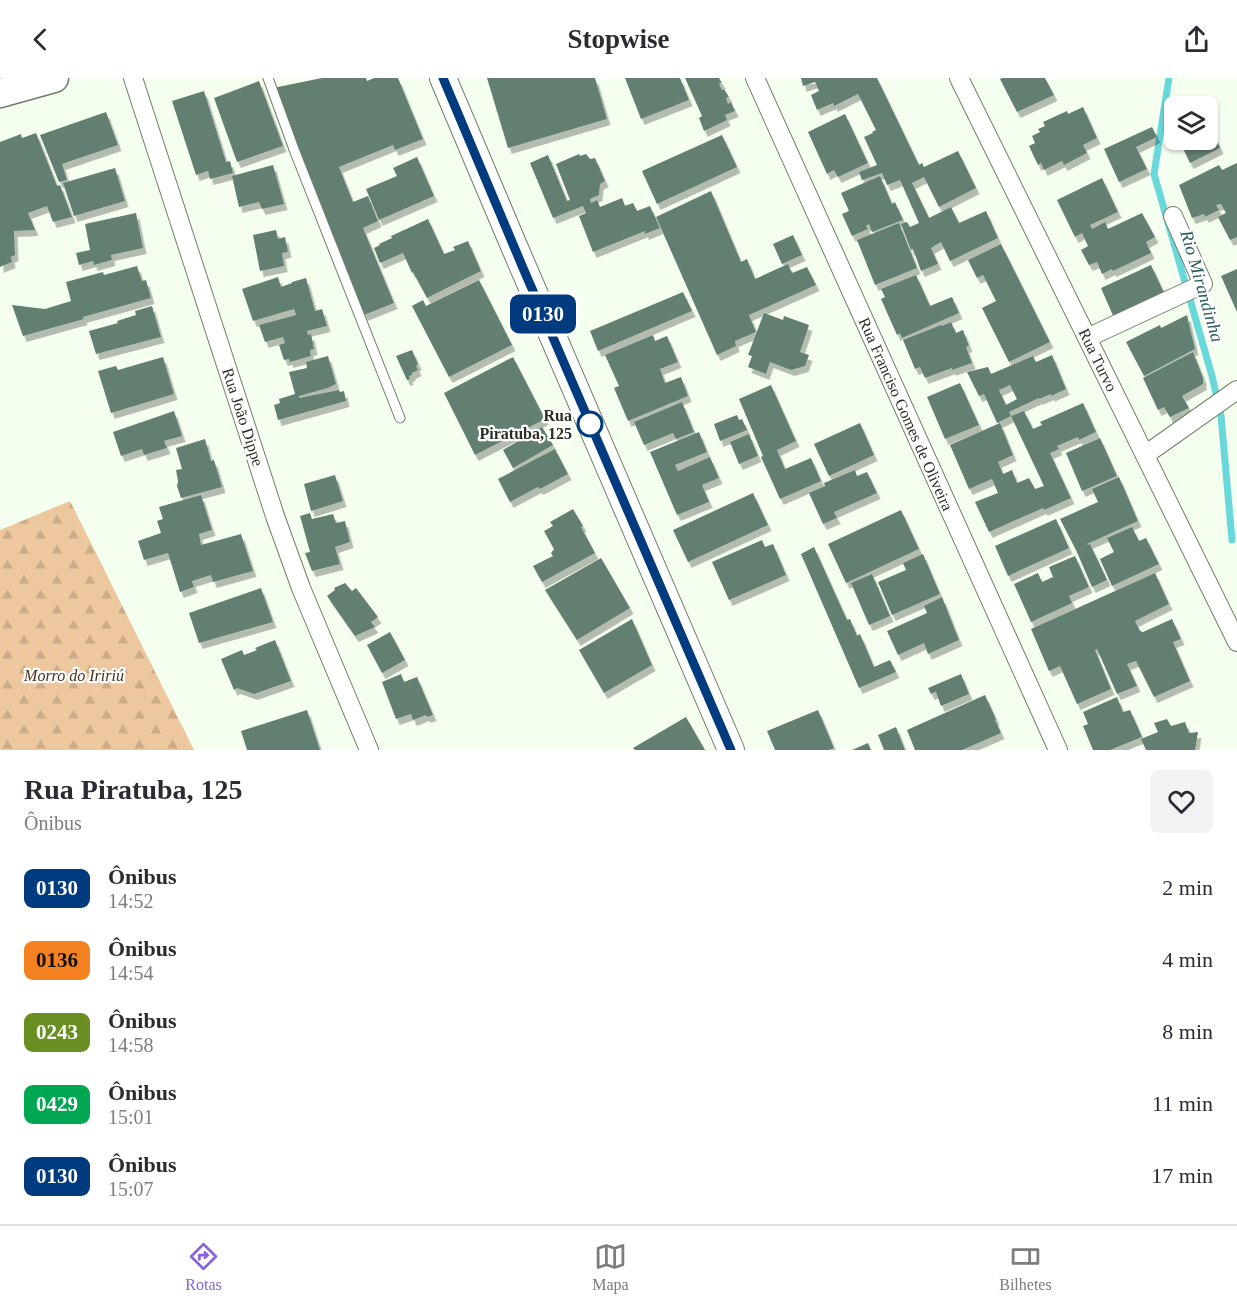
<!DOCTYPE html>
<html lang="pt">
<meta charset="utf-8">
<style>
:root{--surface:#fff;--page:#f2f2f3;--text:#2b2b33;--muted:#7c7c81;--line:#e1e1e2;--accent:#8863de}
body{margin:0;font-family:Georgia,serif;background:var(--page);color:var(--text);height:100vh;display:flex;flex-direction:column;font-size:22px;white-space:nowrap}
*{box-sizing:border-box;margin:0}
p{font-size:20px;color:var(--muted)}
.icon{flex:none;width:33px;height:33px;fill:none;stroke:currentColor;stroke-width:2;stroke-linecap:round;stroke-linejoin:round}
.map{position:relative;height:672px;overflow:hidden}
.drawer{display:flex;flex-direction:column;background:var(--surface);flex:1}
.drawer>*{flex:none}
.badge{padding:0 12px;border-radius:9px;font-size:21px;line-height:39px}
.buttons{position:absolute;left:1164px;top:18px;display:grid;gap:12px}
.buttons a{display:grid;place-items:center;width:54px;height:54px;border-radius:9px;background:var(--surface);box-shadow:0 2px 4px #0004;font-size:30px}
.map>.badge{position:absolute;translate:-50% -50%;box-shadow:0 0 0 3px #fff}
.round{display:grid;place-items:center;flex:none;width:63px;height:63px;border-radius:9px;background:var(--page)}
.head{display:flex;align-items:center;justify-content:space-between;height:102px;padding:0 24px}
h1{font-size:28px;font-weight:700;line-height:45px}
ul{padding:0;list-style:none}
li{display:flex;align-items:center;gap:18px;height:72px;padding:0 24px}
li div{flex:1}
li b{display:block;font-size:22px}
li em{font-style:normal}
li .badge{min-width:66px;font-weight:700;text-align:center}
header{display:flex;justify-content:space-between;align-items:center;height:78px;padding:0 24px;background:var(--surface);font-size:27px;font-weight:700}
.dock{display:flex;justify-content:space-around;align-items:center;height:84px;border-top:2px solid var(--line);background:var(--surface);font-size:16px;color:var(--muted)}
.dock a{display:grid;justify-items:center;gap:3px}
.dock .selected{color:var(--accent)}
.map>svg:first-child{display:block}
.forest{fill:url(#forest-firs)}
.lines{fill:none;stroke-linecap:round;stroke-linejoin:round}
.stream{stroke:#69d8db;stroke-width:7}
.building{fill:#637f72;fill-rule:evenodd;filter:url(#shadow)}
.service-casing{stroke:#717f69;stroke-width:11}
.minor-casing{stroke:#717f69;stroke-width:20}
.secondary-casing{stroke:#717f69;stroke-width:28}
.primary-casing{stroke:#717f69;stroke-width:31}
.service{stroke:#fff;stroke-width:9}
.minor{stroke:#fff;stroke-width:18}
.secondary{stroke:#fff;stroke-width:26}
.primary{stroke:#fff;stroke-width:28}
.line-casing{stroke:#fff;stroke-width:14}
.line{stroke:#003b80;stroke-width:9}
.stop-dot{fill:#fff;stroke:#003b80;stroke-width:3}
.labels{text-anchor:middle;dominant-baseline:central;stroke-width:4.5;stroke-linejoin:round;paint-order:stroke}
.street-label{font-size:16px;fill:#292f25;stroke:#fff}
.stop-label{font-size:16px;font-weight:bold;fill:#292f25;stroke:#fff;text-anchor:end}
.park-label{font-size:16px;font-style:italic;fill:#473015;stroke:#fff}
.water-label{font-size:18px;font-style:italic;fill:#2b5b5d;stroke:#fff}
</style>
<header><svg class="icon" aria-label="back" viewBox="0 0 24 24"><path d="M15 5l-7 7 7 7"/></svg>Stopwise<svg class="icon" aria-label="share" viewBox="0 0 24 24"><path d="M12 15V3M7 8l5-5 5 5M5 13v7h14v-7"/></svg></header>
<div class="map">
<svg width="1237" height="672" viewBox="0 0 1237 672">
<defs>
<pattern id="forest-firs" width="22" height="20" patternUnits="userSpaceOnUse" patternTransform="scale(1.5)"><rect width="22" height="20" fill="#edc79e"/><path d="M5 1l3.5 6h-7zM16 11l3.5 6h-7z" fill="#cbab88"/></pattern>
<filter id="shadow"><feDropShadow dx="3.5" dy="6" stdDeviation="0" flood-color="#0004"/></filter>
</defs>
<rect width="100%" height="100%" fill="#f5ffef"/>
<path class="forest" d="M70 423 194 672H0V452Z"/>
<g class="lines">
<path class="stream" d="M1169 0 1154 96 1212 298 1221 338 1232 462"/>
</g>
<path class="building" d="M322 0H366L367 3 374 0H398L423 61 395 72 393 67 339 89 353 124 368 118 378 143 363 150 394 225 364 237 273 10Z
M487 0H595L607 41 508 70Z
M625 0H680L689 22 641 41Z
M685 0H719L722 5 719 6 722 12 724 11 729 19 726 20 728 26 731 24 735 33 725 37 727 42 704 53 699 40 702 38Z
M801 0H877L919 87 922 85 924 89 958 73 976 110 939 129 924 99 912 105 929 140 951 129 959 145 986 133 998 160 950 183 941 164 931 170 938 186 921 193 913 171 911 172 901 146 907 144 910 149 919 145 900 102 887 107 882 95 862 102 859 94 877 87 864 59 873 55 872 54 876 52 858 16 834 28 833 25 817 32 811 17 819 13 815 4 803 8Z
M1002 0H1045L1054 17 1017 34 1000 1Z
M259 3 283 68 237 84 214 20Z
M204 13 226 84 230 83 233 95 210 101 208 93 196 97 172 23Z
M1083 29 1097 60 1083 67 1087 75 1064 87 1062 83 1044 92 1041 85 1038 87 1029 68 1035 65 1032 58 1040 54 1038 51 1045 48 1043 44 1067 33 1068 36Z
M106 34 118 67 62 86 67 102 59 104 40 57Z
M845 36 868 85 838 99 834 92 827 96 808 54Z
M1174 38V60L1172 61 1165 43Z
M1208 43 1220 70 1190 85 1179 62H1208Z
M1152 49 1157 59 1136 69 1147 91 1119 104 1104 71Z
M36 55 57 108 60 107 72 139 53 144 47 128 28 135 35 152 14 153 15 177 11 179 12 184 0 189V64L21 56 22 60Z
M722 57 737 89 657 126 642 93Z
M579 76 580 78 586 76 590 81 595 80 605 103 600 106 599 117 590 121 591 125 597 122 600 129 622 120 625 128 633 125 637 133 650 128 660 150 645 156V153L593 174 579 138 586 135 583 128 553 140 530 85 548 77 567 123 570 122 556 86Z
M417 79 434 118 379 142 366 111 397 98 393 90Z
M1237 85V159L1230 162 1218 139 1226 135 1221 126 1216 127 1219 132 1205 139 1204 136 1192 140 1179 107 1219 87 1222 92Z
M273 87 284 126 262 131 259 124 239 129 232 98Z
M115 90 125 123 74 138 63 105Z
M880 98 892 126 895 124 903 142 872 154 869 146 866 148 868 151 852 158 842 136 849 133 841 115Z
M1102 100 1118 134 1090 147 1092 151 1105 144 1108 151 1142 135 1155 159 1146 164 1151 175 1113 193 1112 191 1102 196 1097 184 1089 187 1081 172 1088 168 1082 155 1075 159 1057 122Z
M711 113 741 184 747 181 755 201 788 186 792 195 807 189 816 207 749 237 756 254 735 263 736 268 717 277 656 139Z
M136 135 143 170 111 177 112 182 94 187 93 183 79 187 76 175 90 172 85 146Z
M428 141 444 176 455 172 453 169 468 163 481 193 427 220 413 194 412 195 403 175 380 185 374 170 380 167 379 166 392 160 391 158Z
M899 145 917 190 875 207 857 162Z
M276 152 278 161 285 159 288 174 282 175 284 188 260 193 253 157Z
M793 157 802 177 782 186 773 166Z
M1001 166 1050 264 1009 284 982 230 996 223 983 197 977 200 968 182Z
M1151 187 1166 219 1115 242 1101 210Z
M137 188 142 203 146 202 151 220 83 239 84 241 23 258 12 227 45 231 71 223 66 204 103 194 104 197Z
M1237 191V234L1221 198Z
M916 197 930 228 952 219 959 235 902 260 900 255 897 257 881 221 885 219 881 211Z
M278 199 281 209 292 205V204L306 200 315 233 322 231 327 248 307 253 308 257 311 256 314 271 310 272 311 278 290 284 289 281 284 282 279 267 285 265 283 259 265 264 259 247 296 237 294 231 253 243 242 211Z
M479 202 512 267 449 299 412 228 423 222 426 228Z
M683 214 692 233 598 273 590 253Z
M152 228 161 259 96 276 89 253 118 245 117 243 136 237 135 233Z
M764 235 783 242 784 238 809 247 800 274 809 277 805 288 791 292 770 284 766 296 748 289 752 278 748 277Z
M1187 237 1195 271 1144 298 1126 264 1160 247 1161 250Z
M951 244 956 255 963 252 969 268 966 269 972 285 952 292V290L925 300 920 289 915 291 903 262 941 247 942 248Z
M653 257 655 263 667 258 678 284 660 291 665 305 681 299 688 318 628 343 614 310 619 308 605 277Z
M412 272 418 286 416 288 418 292 412 295V297L409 298 410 301 407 302 396 278Z
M1193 274 1203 300V306L1182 318 1189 330 1170 339 1164 329 1158 332 1143 300Z
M1052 277 1066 311 1051 318V316L1039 321V320L1009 334 1011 338 997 345 984 316 979 318 967 294 988 289 991 296 1033 278 1036 284ZM1010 307 1017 321 1006 327 999 312Z
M328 278 336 306 328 310 299 318V320L339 312 340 314 344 313 346 323 278 342 274 327 280 325 279 321 295 316 289 294 307 290 306 284Z
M163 279 174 316 111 335 98 293 116 288 118 292Z
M513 279 545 341 475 377 444 315Z
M960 305 979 347 945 361 927 319Z
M771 307 796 363 777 372 785 391 811 380 821 403 780 421 761 379 763 378 739 321Z
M682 324 694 354 676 361 673 355 644 367 634 344Z
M1083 325 1096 354 1079 362 1078 359 1057 368 1059 371 1050 375 1071 420 1044 432 1043 430 989 454 975 424 998 415 992 401 969 411 950 367 1000 345 1013 377 998 384 1003 396 1012 392 1017 405 1029 400 1035 411 1044 408 1011 338 1024 333 1033 351 1042 347 1040 344Z
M174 333 182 358 164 363 167 370 144 377 142 371 121 378 113 354Z
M737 337 739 342 742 341 747 352 720 363 714 346Z
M860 345 874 377 829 398 814 366Z
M542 349 553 367 513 390 503 372Z
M699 354 707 374 675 387 678 393 710 379 719 400 702 407 709 424 677 437 650 374Z
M749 356 758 378 739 386 730 364Z
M1100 360 1117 398 1082 413 1066 375Z
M205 361 211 383 214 382 222 409 181 420 177 408 178 403 176 392 182 391 176 370Z
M555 371 568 396 540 411 538 409 510 424 498 401Z
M855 392 857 398 867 394 877 415 834 434 837 440 823 446 809 415 825 408 824 405Z
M335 397 343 423 311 433 304 406Z
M1119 399 1138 443 1087 466 1088 467 1090 466 1107 502 1092 509 1076 472 1060 441 1098 424 1092 411Z
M753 415 768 447 688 484 673 452Z
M201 417 212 452 199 456 201 467 241 456 253 493 213 504 211 497 192 503 194 509 180 514 168 475 144 482 138 463 161 455 157 443 163 441 159 429Z
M573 431 583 448 581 449 595 475 542 504 533 488 553 478 551 475 554 471 544 453 553 448 550 444Z
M901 432 919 471 846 505 828 466Z
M310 435 312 441 333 436 336 445 345 443 350 464 335 469 340 486 312 493 305 475 310 474 300 438Z
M1056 441 1069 470 1008 498 995 468Z
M1132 449 1139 463 1146 460 1159 486 1112 508 1100 481 1114 474 1107 460Z
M762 462 765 469 773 466 786 497 729 522 712 484Z
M814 469 847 542 850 541 857 558 860 556 874 589 890 582 896 594 859 610 801 476Z
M923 476 940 516 892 537 878 504 906 492 903 485Z
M1075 478 1089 509 1069 518 1072 525 1031 544 1014 506 1038 495 1042 504 1053 499 1049 489Z
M601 480 630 530 577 562 545 512Z
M1155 495 1169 526 1135 543 1140 553 1143 554 1172 541 1181 561 1173 564 1190 603 1154 619 1136 583 1127 586 1137 608 1117 616 1097 571 1095 572 1111 611 1077 626 1060 588 1049 593 1031 551Z
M872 496 890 538 869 547 851 505Z
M345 505 352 513 356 510 378 539 371 544 375 549 355 558 327 518 335 512 334 510Z
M261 510 273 544 199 565 189 535Z
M942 519 959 562 928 576 924 565 898 577 887 553 927 535 924 528Z
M632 541 652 587 604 615 579 572Z
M390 554 405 582 382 595 367 567Z
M275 562 291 603 254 616 237 610 234 612 221 581 242 572 244 577 257 572 255 570Z
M401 596 404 604 417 599 433 637 427 639 426 637 413 642 411 636 396 641 382 604Z
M961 596 969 616 941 628 936 614 931 616 928 610Z
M985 617 996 641 995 642 1001 655 962 672H915L907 652Z
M1117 619 1123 634 1130 632 1142 659 1110 672H1093L1083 648 1088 646 1083 634Z
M307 632 320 672H247L241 653Z
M818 632 834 670 829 672H775L767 653Z
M686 639 705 672H635L633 670Z
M1167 641 1171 648 1185 644 1189 655 1198 654 1195 672H1146L1141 661 1158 654 1154 645Z
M896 649 905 672H884L878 657Z
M868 665 871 672H852Z"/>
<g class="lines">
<g class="service-casing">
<path id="service" d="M268 0 295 74 400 340"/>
</g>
<g class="minor-casing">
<path id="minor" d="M133 0 275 438 301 510 369 672
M755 0 1058 672
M959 0 1237 564
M1087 260 1203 206 1173 138
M1145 377 1237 312"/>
</g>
<g class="secondary-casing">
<path id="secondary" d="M443 0 514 168 731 672"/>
</g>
<g class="primary-casing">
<path id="primary" d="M0 15 54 0"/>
</g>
<use href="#service" class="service"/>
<use href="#minor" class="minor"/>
<use href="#secondary" class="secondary"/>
<use href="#primary" class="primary"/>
</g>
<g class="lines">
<g class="line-casing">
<path id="line" d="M443 0 523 190 731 672"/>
</g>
<use href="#line" class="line"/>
</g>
<circle class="stop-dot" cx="590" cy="346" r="12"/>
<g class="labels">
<g class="street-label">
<text transform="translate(1098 282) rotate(64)">Rua Turvo</text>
<text transform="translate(906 336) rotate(66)">Rua Franciso Gomes de Oliveira</text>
<text transform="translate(243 339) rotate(72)">Rua João Dippe</text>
</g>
<g class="stop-label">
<text x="572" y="337">Rua<tspan x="572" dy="18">Piratuba, 125</tspan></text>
</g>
<g class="park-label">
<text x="74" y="597">Morro do Iririú</text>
</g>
<g class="water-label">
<text transform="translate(1202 208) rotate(74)">Rio Mirandinha</text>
</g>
</g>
</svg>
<div class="buttons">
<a><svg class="icon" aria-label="layers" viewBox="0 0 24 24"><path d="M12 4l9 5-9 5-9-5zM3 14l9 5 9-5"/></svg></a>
</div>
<b class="badge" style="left:543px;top:236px;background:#003b80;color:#fff">0130</b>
</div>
<section class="drawer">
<div class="head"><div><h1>Rua Piratuba, 125</h1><p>Ônibus</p></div><a class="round"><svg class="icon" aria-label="heart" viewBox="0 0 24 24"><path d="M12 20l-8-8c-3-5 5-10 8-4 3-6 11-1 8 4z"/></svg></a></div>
<ul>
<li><span class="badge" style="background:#003b80;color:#fff">0130</span><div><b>Ônibus</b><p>14:52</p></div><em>2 min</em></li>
<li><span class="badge" style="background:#f58220;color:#111">0136</span><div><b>Ônibus</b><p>14:54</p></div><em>4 min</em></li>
<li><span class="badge" style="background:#6b8e23;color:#fff">0243</span><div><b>Ônibus</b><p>14:58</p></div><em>8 min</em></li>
<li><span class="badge" style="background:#00a651;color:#fff">0429</span><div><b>Ônibus</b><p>15:01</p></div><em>11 min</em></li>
<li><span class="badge" style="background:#003b80;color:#fff">0130</span><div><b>Ônibus</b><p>15:07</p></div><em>17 min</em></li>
</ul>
</section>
<nav class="dock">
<a class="selected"><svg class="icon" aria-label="directions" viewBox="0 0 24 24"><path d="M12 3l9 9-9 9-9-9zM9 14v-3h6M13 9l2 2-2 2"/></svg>Rotas</a>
<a><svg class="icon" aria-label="map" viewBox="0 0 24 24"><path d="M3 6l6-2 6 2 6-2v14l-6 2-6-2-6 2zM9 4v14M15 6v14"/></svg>Mapa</a>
<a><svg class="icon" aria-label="tickets" viewBox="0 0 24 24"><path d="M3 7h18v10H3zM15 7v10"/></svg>Bilhetes</a>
</nav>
